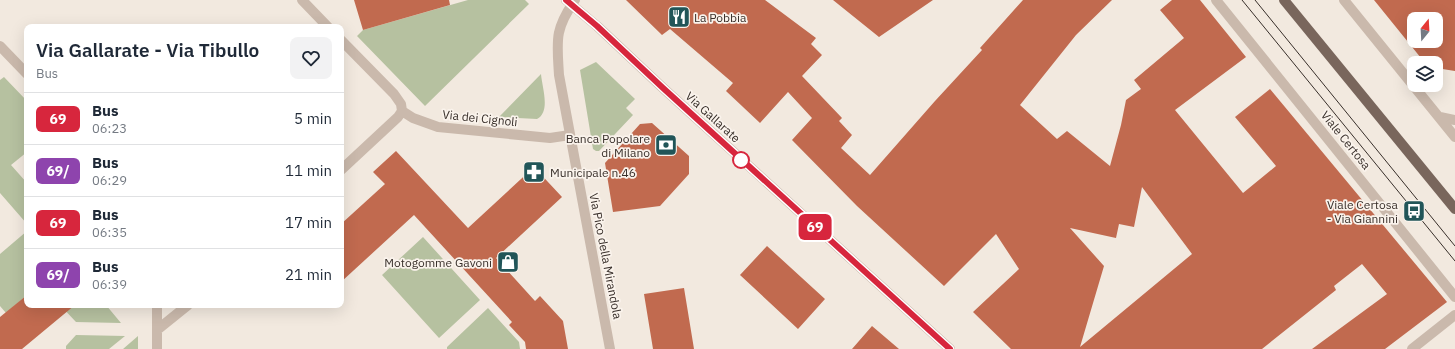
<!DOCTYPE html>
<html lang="it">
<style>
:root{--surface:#fff;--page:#f2f2f3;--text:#1f2937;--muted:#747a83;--line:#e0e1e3}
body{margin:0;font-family:"IBM Plex Sans",sans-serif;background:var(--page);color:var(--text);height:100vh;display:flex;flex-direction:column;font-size:15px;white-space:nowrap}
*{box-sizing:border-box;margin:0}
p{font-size:13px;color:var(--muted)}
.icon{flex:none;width:22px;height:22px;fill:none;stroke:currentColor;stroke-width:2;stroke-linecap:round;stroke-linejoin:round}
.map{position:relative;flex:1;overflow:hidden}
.sheet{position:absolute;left:24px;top:24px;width:320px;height:284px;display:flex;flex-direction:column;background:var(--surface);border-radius:8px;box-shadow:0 4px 16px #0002}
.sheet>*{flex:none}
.badge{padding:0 8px;border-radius:6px;font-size:14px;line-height:26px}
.needle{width:26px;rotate:18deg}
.buttons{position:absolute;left:1407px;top:12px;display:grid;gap:8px}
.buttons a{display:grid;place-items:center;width:36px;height:36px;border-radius:8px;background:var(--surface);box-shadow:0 4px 16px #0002;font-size:20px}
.map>.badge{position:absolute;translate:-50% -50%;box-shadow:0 0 0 2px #fff}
.round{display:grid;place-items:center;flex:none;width:42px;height:42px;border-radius:8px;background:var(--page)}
.headline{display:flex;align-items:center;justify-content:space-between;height:68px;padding:0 12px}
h1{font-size:19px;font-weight:600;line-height:30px}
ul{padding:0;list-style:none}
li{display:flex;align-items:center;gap:12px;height:52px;padding:0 12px;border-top:1px solid var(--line)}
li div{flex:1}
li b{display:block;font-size:15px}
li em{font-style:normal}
li .badge{min-width:44px;font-weight:700;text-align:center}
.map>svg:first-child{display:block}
.grass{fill:#b6c1a0}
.building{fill:#c16a4f;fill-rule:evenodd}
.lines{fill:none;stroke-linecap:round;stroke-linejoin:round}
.minor{stroke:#cab9ac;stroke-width:10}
.major{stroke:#79665c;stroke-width:10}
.tram{stroke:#382f2a;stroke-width:1}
.line-casing{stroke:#fff;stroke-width:9}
.line{stroke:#d7263d;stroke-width:6}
.stop-dot{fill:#fff;stroke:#d7263d;stroke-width:2}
.labels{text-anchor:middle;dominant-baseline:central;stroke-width:3.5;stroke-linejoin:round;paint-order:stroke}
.poi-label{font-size:12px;fill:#382f2a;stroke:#faf3ec;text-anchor:end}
.street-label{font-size:12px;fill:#382f2a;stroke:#faf3ec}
</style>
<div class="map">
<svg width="1455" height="349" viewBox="0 0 1455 349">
<rect width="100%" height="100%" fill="#f2e9df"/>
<path class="grass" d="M468 0H525L529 4 425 106 357 36 363 30Z
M596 62 635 99 626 108 633 115 599 151H596L593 149 580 70Z
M541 74C542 87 551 112 537 119L499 117Z
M4 77 27 101V152L11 165 27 183V224L0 193V80Z
M27 231V295L6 313 0 306V254Z
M423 237 480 300 439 338 382 275Z
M60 305H106L121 323 76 322Z
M488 308 519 342 520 349H447V347Z
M76 335 125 336 109 349H66V346Z
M138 336V349H123Z"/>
<path class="building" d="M354 0H449L450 5 363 30Z
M626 0H765L816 38 811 44 822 55 802 76 842 118 839 121 852 135 841 148 870 175 935 101 982 50 980 48 1023 0H1112L1076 35 1020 105 1057 139 1067 131 1110 166 1121 125 1126 100 1141 89 1134 80 1184 38 1160 10 1172 0H1200L1246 57 1175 110 1243 193 1276 166 1235 117 1270 89 1447 302 1385 349H1312L1387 294 1362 264 1334 286 1336 290 1262 349H1011L973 312 1019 269 996 234 944 286 857 206 792 140 812 118 788 92 760 123 726 91 733 83 670 29 662 35ZM1142 187 1192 254 1080 347 1104 266 1070 228 1116 238 1119 224 1134 227Z
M833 0H933L879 37Z
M1374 0H1455V71L1436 68V63H1425ZM1414 19H1436V41H1414Z
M652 123 689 156V174L660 206 613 212 605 163 640 124Z
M396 151 468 228 534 167 562 197 496 258 535 301 540 296 563 321 568 349H526L525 342 509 325 512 322 414 215 341 282V224L385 184 373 172Z
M767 246 825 299 798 329 740 275Z
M684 288 694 349H653L644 294Z
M27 295V305H75L22 349H0V317Z
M872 326 899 349H852Z"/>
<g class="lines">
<path class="minor" d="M302 0 328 27
M566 0 597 26 663 88 950 349
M575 0C554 30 557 41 559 75L610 349
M1216 0 1455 297
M1344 0 1455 137
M341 40 394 94 401 104 402 111
M0 46 27 74
M402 111 413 118 438 127 550 138 570 135
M1440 117 1455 120
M341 170 398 117 402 111
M157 305V349
M157 330 188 305
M1412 349 1455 315"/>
<path class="major" d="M1284 0 1455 209"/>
<path class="tram" d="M1242 0 1455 261
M1255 0 1455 246"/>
</g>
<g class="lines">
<g class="line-casing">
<path id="line" d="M566 0 597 26 663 88 950 349"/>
</g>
<use href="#line" class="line"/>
</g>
<defs>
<g id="restaurant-square" transform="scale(1.15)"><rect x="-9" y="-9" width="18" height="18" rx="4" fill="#215558" stroke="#faf3ec"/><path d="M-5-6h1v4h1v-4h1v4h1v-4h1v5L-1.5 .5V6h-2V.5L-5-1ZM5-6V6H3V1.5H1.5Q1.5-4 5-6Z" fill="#fff"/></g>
<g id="bank-square" transform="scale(1.15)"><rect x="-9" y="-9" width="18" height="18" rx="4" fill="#215558" stroke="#faf3ec"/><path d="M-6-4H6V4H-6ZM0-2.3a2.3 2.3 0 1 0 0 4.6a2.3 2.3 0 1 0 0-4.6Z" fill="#fff"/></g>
<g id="pharmacy-square" transform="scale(1.15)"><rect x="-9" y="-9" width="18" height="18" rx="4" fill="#215558" stroke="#faf3ec"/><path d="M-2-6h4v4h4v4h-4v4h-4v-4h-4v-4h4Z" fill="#fff"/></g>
<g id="bus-square" transform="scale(1.15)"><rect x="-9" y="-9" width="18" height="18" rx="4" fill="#215558" stroke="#faf3ec"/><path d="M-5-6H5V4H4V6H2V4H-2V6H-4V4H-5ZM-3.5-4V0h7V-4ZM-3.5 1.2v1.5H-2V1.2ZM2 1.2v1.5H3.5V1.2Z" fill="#fff"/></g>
<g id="shop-square" transform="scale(1.15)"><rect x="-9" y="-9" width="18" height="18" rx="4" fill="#215558" stroke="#faf3ec"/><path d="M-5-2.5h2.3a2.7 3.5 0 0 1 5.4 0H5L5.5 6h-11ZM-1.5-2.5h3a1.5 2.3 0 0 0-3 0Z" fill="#fff"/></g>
</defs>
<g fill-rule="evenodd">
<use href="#restaurant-square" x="679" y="17"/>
<use href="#bank-square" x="666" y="145"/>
<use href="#pharmacy-square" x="534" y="172"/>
<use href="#bus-square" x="1414" y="211"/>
<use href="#shop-square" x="508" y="262"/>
</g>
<circle class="stop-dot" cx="741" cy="160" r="8"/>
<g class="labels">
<g class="poi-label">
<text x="694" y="17" text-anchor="start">La Pobbia</text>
<text x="650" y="138">Banca Popolare<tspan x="650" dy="14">di Milano</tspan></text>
<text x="550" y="172" text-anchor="start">Municipale n.46</text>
<text x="1398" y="204">Viale Certosa<tspan x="1398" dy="14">- Via Giannini</tspan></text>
<text x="492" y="262">Motogomme Gavoni</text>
</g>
<g class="street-label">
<text transform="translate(713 117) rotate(42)">Via Gallarate</text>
<text transform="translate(480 118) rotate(6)">Via dei Cignoli</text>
<text transform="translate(1346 140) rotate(51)">Viale Certosa</text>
<text transform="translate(606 256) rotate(79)">Via Pico della Mirandola</text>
</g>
</g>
</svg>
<div class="buttons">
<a><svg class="needle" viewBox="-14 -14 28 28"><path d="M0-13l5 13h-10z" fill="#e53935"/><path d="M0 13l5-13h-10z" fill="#747a83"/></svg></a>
<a><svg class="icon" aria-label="layers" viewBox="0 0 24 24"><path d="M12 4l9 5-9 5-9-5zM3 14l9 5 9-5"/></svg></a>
</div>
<b class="badge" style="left:815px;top:227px;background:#d7263d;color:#fff">69</b>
<section class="sheet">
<div class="headline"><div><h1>Via Gallarate - Via Tibullo</h1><p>Bus</p></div><a class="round"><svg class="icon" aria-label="heart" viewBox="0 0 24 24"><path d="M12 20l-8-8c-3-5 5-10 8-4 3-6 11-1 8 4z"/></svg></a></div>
<ul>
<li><span class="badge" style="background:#d7263d;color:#fff">69</span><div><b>Bus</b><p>06:23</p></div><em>5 min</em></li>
<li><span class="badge" style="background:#8e44ad;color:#fff">69/</span><div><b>Bus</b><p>06:29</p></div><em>11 min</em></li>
<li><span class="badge" style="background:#d7263d;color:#fff">69</span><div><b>Bus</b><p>06:35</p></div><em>17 min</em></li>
<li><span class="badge" style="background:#8e44ad;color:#fff">69/</span><div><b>Bus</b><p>06:39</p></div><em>21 min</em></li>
</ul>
</section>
</div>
